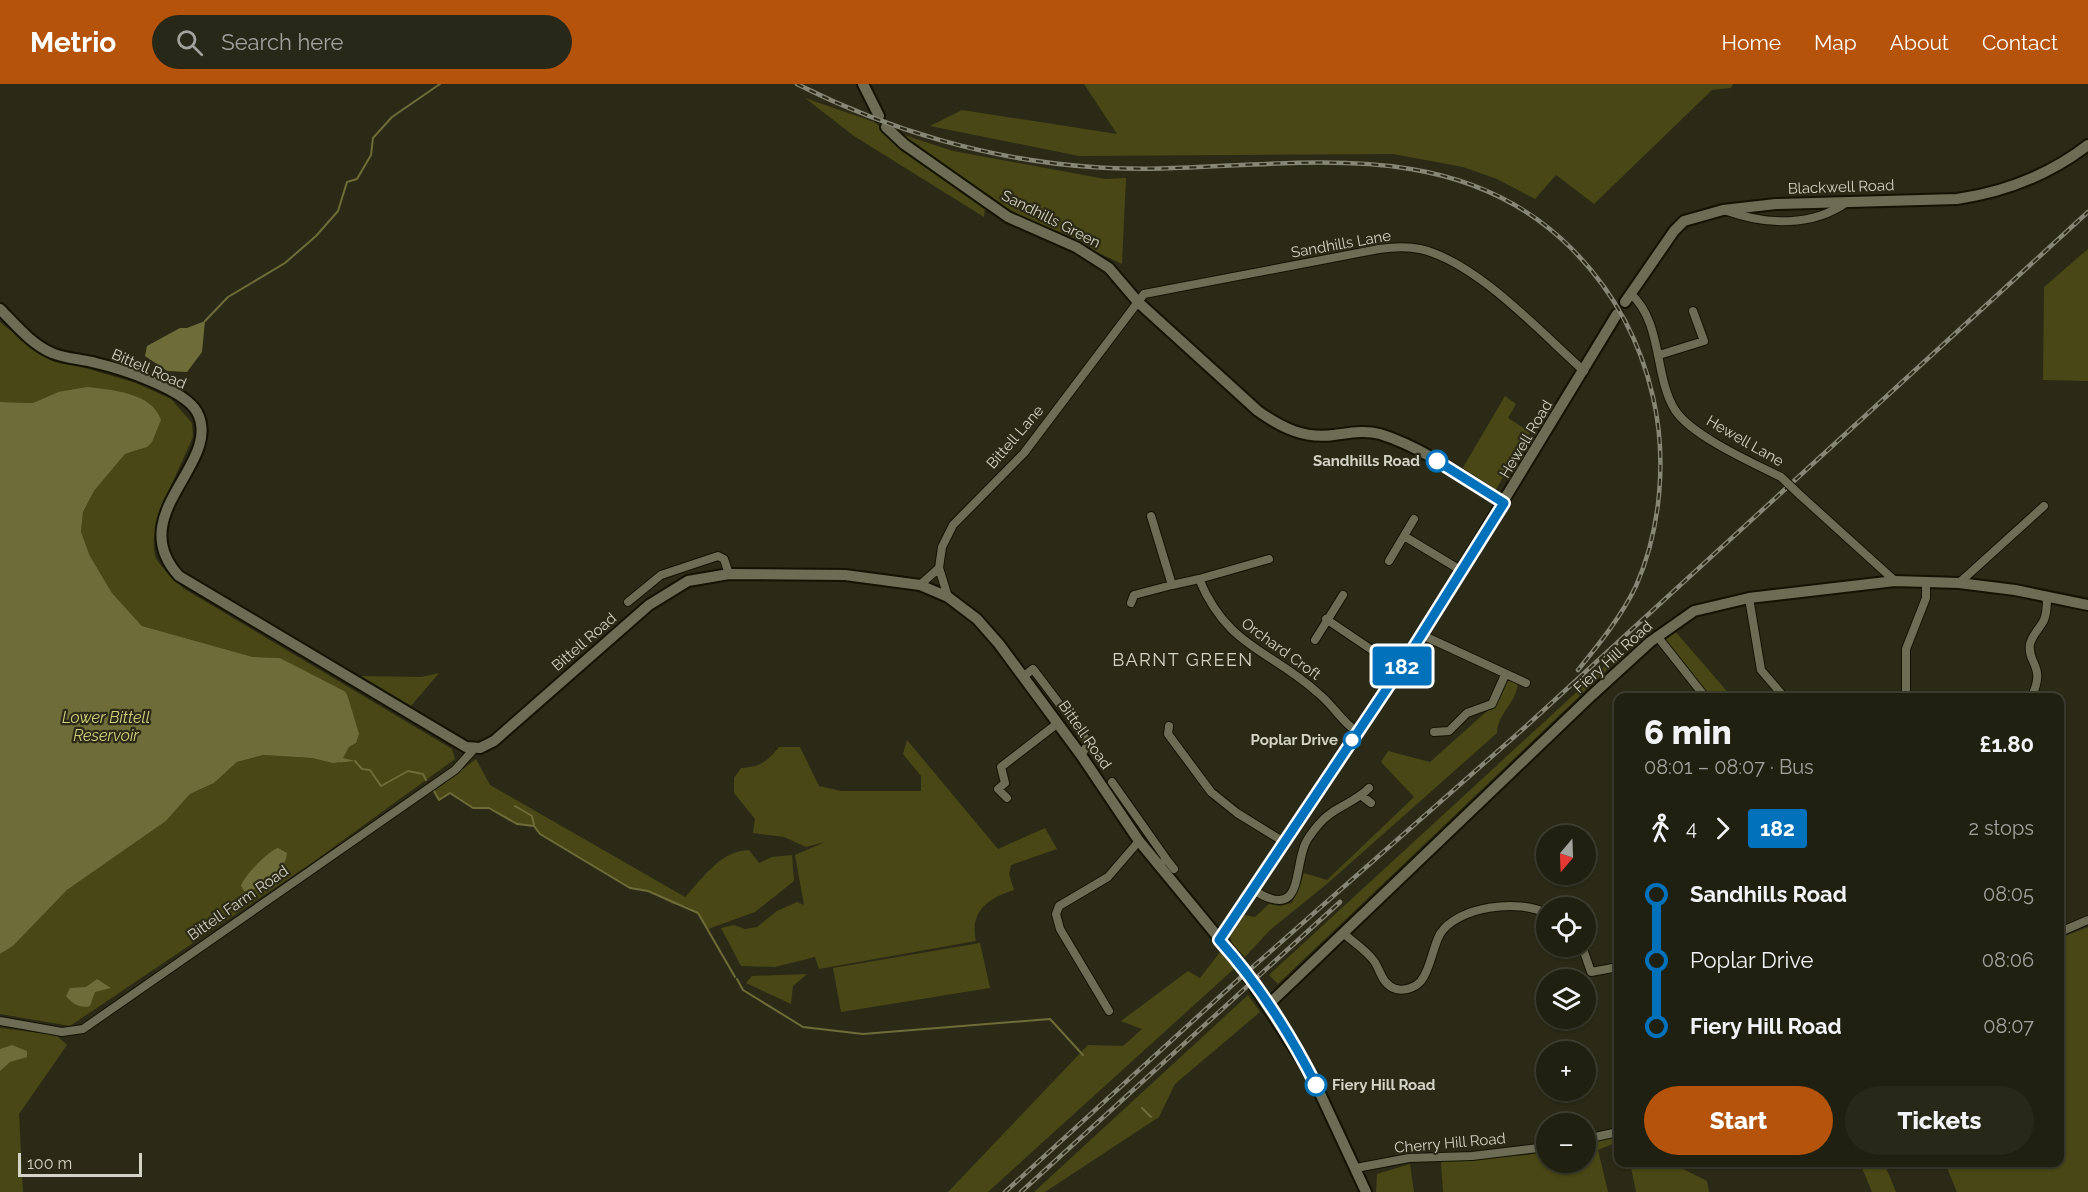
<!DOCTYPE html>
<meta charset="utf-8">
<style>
:root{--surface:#202010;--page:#282819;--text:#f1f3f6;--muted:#a2a39f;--line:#3d3e30;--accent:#b45309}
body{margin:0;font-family:Raleway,sans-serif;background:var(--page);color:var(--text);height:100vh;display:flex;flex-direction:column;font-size:22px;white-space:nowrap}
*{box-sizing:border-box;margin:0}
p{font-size:20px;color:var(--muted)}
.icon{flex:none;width:33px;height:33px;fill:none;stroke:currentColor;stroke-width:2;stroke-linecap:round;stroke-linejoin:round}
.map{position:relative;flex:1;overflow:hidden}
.side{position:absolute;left:1614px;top:609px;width:450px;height:474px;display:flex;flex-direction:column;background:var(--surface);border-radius:12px;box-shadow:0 2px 4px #0004,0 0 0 2px var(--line)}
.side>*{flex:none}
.badge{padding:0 12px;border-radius:4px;font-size:21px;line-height:39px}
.needle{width:39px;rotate:199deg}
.tools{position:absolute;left:1536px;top:741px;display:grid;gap:12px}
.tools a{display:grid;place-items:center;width:60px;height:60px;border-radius:50%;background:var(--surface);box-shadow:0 2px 4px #0004,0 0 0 2px var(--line);font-size:30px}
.scale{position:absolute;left:18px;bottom:15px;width:124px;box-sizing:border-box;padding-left:6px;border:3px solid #d3d3c6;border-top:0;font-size:16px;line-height:21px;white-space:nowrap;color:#d3d3c6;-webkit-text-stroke:4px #2b2a16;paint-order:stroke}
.map>.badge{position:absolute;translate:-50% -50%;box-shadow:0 0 0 3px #fff}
.legs{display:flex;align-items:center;gap:9px;height:66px;padding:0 30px;font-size:20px}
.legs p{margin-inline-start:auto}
.headline{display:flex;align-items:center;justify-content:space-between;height:102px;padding:0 30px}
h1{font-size:33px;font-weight:800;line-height:45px}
.action{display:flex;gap:12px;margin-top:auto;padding:12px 30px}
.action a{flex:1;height:69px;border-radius:36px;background:var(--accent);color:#fff;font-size:24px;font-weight:800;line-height:69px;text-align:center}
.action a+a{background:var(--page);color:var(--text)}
ul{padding:0 30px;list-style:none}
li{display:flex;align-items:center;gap:21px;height:66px;font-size:22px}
li i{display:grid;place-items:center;width:9px;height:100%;margin:0 8px;background:currentColor}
li i::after{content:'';width:15px;height:15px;margin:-8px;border:4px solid;border-radius:50%;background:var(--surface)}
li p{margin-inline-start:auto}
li:first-child i{background:linear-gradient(#0000 50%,currentColor 0)}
li:last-child i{background:linear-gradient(currentColor 50%,#0000 0)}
header{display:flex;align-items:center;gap:36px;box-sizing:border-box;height:84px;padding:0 30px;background:var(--accent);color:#fff}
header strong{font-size:28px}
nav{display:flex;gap:33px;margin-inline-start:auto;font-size:21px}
.search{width:420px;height:54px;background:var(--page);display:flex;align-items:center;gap:15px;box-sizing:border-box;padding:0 21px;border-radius:33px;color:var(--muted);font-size:22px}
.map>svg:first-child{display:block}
.green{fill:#494715}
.water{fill:#6e6c38}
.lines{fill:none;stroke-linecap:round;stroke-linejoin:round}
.stream{stroke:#6e6c38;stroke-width:2}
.street-casing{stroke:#141302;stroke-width:10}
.secondary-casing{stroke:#141302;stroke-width:14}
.street{stroke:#6d6d56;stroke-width:8}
.secondary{stroke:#6d6d56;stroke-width:10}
.rail-casing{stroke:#878777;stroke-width:4.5}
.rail{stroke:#2b2a16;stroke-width:2;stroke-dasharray:7;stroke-linecap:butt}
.street-bridge-casing{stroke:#141302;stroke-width:10;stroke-linecap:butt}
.street-bridge{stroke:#6d6d56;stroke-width:8}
.line-1-casing{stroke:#fff;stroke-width:14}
.line-1{stroke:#0072bc;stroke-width:9}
.stop-1-dot{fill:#fff;stroke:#0072bc;stroke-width:3}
.labels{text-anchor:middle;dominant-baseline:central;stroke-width:4.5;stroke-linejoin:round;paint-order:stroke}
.street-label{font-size:15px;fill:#d3d3c6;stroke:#2b2a16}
.stop-label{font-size:15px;font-weight:bold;fill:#d3d3c6;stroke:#2b2a16;text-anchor:end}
.water-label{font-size:16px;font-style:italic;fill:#d3cf7f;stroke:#2b2a16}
.quarter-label{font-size:18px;letter-spacing:1.5px;fill:#d3d3c6;stroke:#2b2a16}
</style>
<header>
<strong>Metrio</strong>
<div class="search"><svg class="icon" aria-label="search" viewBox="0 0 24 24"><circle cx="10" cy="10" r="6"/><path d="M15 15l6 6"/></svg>Search here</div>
<nav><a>Home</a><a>Map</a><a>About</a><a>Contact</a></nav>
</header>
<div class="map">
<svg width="2088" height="1108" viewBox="0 0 2088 1108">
<rect width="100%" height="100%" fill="#2b2a16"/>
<path class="green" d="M1084 0H1733L1731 4 1712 6 1594 120 1556 91 1535 115 1497 95 1463 83 1393 70 1079 72 930 42 962 26 1117 50Z
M805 14 874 38 985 123 984 133 854 52Z
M904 51 953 67 1105 95 1126 94 1122 180 1005 125 902 54Z
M2088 165V297L2043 296 2044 203Z
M0 238 32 263 65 278 136 299 171 315 192 339 193 352C183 380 142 450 157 476 163 486 175 495 183 504L452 665 455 675 313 778 70 942 0 930V870L13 862 67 806 166 737 190 710 214 699 237 678 263 671 312 674 339 679 349 663 356 659 347 610 280 574 253 573 142 542 112 509 90 472 81 448 83 428 94 407 125 370 141 365 58 308 33 319 0 318Z
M1505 312 1516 320 1508 334 1530 348 1495 407 1461 387Z
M1674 546 1732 613H1710L1663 555Z
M1606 581 1609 584 1278 900 1269 891Z
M439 589 411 622 361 592 421 593Z
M1507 594 1518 599C1516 620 1498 628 1497 649L1328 799 1270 846 1245 873 1232 860 1230 852 1244 831 1255 833 1269 820 1280 822 1292 819 1304 789 1327 796 1414 713 1381 678 1388 667 1430 678 1496 619Z
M907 656 998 765 1045 744 1057 765 1011 781 1009 790 1014 806C989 814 969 827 976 857L819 885 815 873 775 883 741 882 721 844 734 841 745 845 757 843 777 827 797 818 804 821 795 771 825 758 806 763 784 753 753 749 755 735 734 709V694L741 684C760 683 767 678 779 663H800L819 702 841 707H921V692L903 670Z
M476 675 490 701 685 813C704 793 720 767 749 766L759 779 772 773 792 771 794 797 755 828 708 845 698 829 686 822 673 820 648 807 630 804 540 750 534 742 517 740 489 724H473L450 709 439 716 434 707Z
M2088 843V1108H1957L1945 1079 2060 1078V854Z
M980 859 990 904 841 928 833 884Z
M1220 868 1236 883 988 1108H948L1088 961 1123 962 1142 945 1121 937 1188 887 1200 894Z
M807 890 793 902 791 920 746 899 752 892Z
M1248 911 1260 928 1175 1000 1159 1033 1045 1108H1034Z
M0 944 56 951 67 961 19 1030 23 1108H0Z
M1618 1051V1058L1598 1066 1608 1108H1443L1441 1078 1527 1071 1546 1067V1078H1586V1059Z
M1877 1078 1884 1079 1896 1108H1872L1862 1084Z
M1630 1079H1671L1707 1097 1709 1108H1636Z
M1410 1080 1414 1108H1376L1377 1090Z"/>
<path class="water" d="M205 237 202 268 187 288 167 287 145 272 147 262 180 244H187Z
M87 303C111 306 152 308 161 336L152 358 147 363 125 370 94 407 83 428 81 448 90 472 112 509 142 542 253 573 280 574 344 607 347 610 359 650 356 659 349 663 343 674 355 677 333 679 312 674 263 671 237 678 214 699 190 710 166 737 67 806 13 862 0 870V318L33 319 58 308Z
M278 764 287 769C285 788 264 806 244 807L241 802C243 793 269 766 278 764Z
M97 895 111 904 95 908 90 922C81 925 71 919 66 912L70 904 86 903Z
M12 961 27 967V973L10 978 0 987V965Z"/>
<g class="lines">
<path class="stream" d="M205 237 228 213 285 179 316 152 338 127 347 98 357 95 371 71 373 54 392 33 440 0
M355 677 362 685 370 686 381 702 408 687 423 690 426 696
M434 707 439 716 450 709 473 724H489L517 740 534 742 540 750 630 804 648 807 698 829 735 893
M515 722 532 732 534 741
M737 895 743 906 803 943 863 950 1050 935 1083 971
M1142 1024 1151 1033"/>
<g class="street-casing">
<path id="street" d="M1727 127C1766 141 1813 143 1847 118
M1631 210C1663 239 1654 293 1675 326 1692 352 1753 379 1781 393
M1659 271 1704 257 1693 227
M1800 411 1895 497
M1151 432 1172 501 1199 495C1228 564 1269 565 1318 609 1333 621 1341 637 1357 648
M1404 452 1462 487
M1389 477 1414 435
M1199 495 1269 475
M1959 499 2044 422
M920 501 939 484
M948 513 939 484 942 463 953 441 1024 369 1144 210 1379 165C1393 163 1406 162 1420 165 1477 178 1540 248 1584 287
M1749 514 1761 586 1785 614
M628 518 661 491 718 472 724 475 729 490
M1131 519 1134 511 1172 501
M1326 535 1400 585
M1422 551 1526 599
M1657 552 1706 614
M1315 556 1343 511
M1024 592 1033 585 1089 659 1081 671
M1906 614V565L1926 514V497
M2031 614C2047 581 2027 581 2030 560 2032 551 2040 544 2044 536 2047 529 2047 520 2047 513
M1169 642 1168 650 1211 708 1237 729 1284 758
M1434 648 1449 647 1467 629 1492 620 1505 591
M1112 698 1167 776
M1362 712 1371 719
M1007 714 998 705 1005 699 1001 683 1058 639
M1164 777 1167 776 1174 785
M1253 806C1300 835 1294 795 1303 766 1305 756 1314 746 1320 739 1333 723 1355 719 1369 704
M2060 848 2088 836
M1343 849C1353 858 1366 866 1374 877 1381 887 1382 901 1396 905 1405 907 1415 904 1421 897 1431 884 1432 865 1440 850 1458 822 1518 815 1546 829
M1582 862 1591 888 1618 883
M1109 927 1060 845 1056 830 1059 822 1108 793 1139 757
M0 937 62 948 83 945 455 686 475 664
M1586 1055 1618 1048
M1356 1084 1409 1074 1472 1072 1546 1063"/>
</g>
<g class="secondary-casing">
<path id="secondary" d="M863 0 879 32
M886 43 904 60 1008 133 1076 163 1109 184 1138 218 1258 327C1282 344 1304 355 1334 351 1350 349 1364 346 1380 350 1425 364 1465 395 1504 419
M1625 218 1674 147 1684 137 1723 126 1776 120 1957 115C2005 108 2049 91 2088 61
M0 225C16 241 31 260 52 269 66 275 82 275 96 279 122 285 184 305 197 328 224 379 122 430 179 492L466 663 480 664 494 657 649 521 688 497 729 490 845 491 920 501 948 513 977 535 999 560 1081 671 1139 757 1237 876 1311 990 1366 1108
M1219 856 1422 551 1617 230
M1268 921 1592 611 1650 558 1694 527 1749 514 1895 497 1959 499 2015 506 2088 521"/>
</g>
<use href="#street" class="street"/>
<use href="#secondary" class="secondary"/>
<g class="rail-casing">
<path id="rail" d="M797 0C888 46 990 76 1092 83 1254 95 1439 33 1571 164 1612 205 1640 256 1653 313 1667 374 1661 445 1636 502 1621 533 1599 560 1578 586
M1005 1108 1239 895 1523 645 2088 128
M1021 1108 1340 818"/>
</g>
<use href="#rail" class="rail"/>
<g class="street-bridge-casing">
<path id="street-bridge" d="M1781 393 1800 411"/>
</g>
<use href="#street-bridge" class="street-bridge"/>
</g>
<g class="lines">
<g class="line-1-casing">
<path id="line-1" d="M1316 1001C1290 950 1257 898 1219 856L1400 585 1504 419 1437 377"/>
</g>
<use href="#line-1" class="line-1"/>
</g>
<g class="stop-1-dot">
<circle cx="1437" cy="377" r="10"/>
<circle cx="1352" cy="656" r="8"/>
<circle cx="1316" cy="1001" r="10"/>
</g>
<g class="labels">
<g class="street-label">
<text transform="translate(1841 103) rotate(-2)">Blackwell Road</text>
<text transform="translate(1051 135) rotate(27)">Sandhills Green</text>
<text transform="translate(1341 160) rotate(-10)">Sandhills Lane</text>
<text transform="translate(149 285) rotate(23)">Bittell Road</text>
<text transform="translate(1015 353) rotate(-49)">Bittell Lane</text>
<text transform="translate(1526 355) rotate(-59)">Hewell Road</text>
<text transform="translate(1745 357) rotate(30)">Hewell Lane</text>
<text transform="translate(584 558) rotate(-41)">Bittell Road</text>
<text transform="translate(1281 565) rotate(36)">Orchard Croft</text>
<text transform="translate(1613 573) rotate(-42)">Fiery Hill Road</text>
<text transform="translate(1085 651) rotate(55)">Bittell Road</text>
<text transform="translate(238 819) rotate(-35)">Bittell Farm Road</text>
<text transform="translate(1450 1059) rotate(-5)">Cherry Hill Road</text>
</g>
<g class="stop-label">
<text x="1420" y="377">Sandhills Road</text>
<text x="1338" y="656">Poplar Drive</text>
<text x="1332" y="1001" text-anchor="start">Fiery Hill Road</text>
</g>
<g class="water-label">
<text x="106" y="633">Lower Bittell<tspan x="106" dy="18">Reservoir</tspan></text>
</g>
<g class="quarter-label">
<text x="1183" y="575">BARNT GREEN</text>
</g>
</g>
</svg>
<div class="tools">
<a><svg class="needle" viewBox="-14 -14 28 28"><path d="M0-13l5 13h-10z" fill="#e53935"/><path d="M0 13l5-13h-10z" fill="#a2a39f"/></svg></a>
<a><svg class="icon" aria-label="locate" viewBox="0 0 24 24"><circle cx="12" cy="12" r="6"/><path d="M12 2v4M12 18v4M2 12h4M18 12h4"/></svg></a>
<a><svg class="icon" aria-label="layers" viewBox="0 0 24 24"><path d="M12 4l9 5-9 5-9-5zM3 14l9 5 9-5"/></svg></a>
<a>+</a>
<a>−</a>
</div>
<div class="scale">100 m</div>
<b class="badge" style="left:1402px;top:582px;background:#0072bc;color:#fff">182</b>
<section class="side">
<div class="headline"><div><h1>6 min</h1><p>08:01 – 08:07 · Bus</p></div><b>£1.80</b></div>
<div class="legs"><svg class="icon" aria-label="walk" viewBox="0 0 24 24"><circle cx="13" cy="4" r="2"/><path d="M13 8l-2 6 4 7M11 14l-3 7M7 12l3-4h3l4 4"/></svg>4<svg class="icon" aria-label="forward" viewBox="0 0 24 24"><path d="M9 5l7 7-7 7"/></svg><b class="badge" style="background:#0072bc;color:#fff">182</b><p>2 stops</p></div>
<ul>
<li><i style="color:#0072bc"></i><b>Sandhills Road</b><p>08:05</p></li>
<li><i style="color:#0072bc"></i><span>Poplar Drive</span><p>08:06</p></li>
<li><i style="color:#0072bc"></i><b>Fiery Hill Road</b><p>08:07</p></li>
</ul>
<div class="action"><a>Start</a><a>Tickets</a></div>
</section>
</div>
